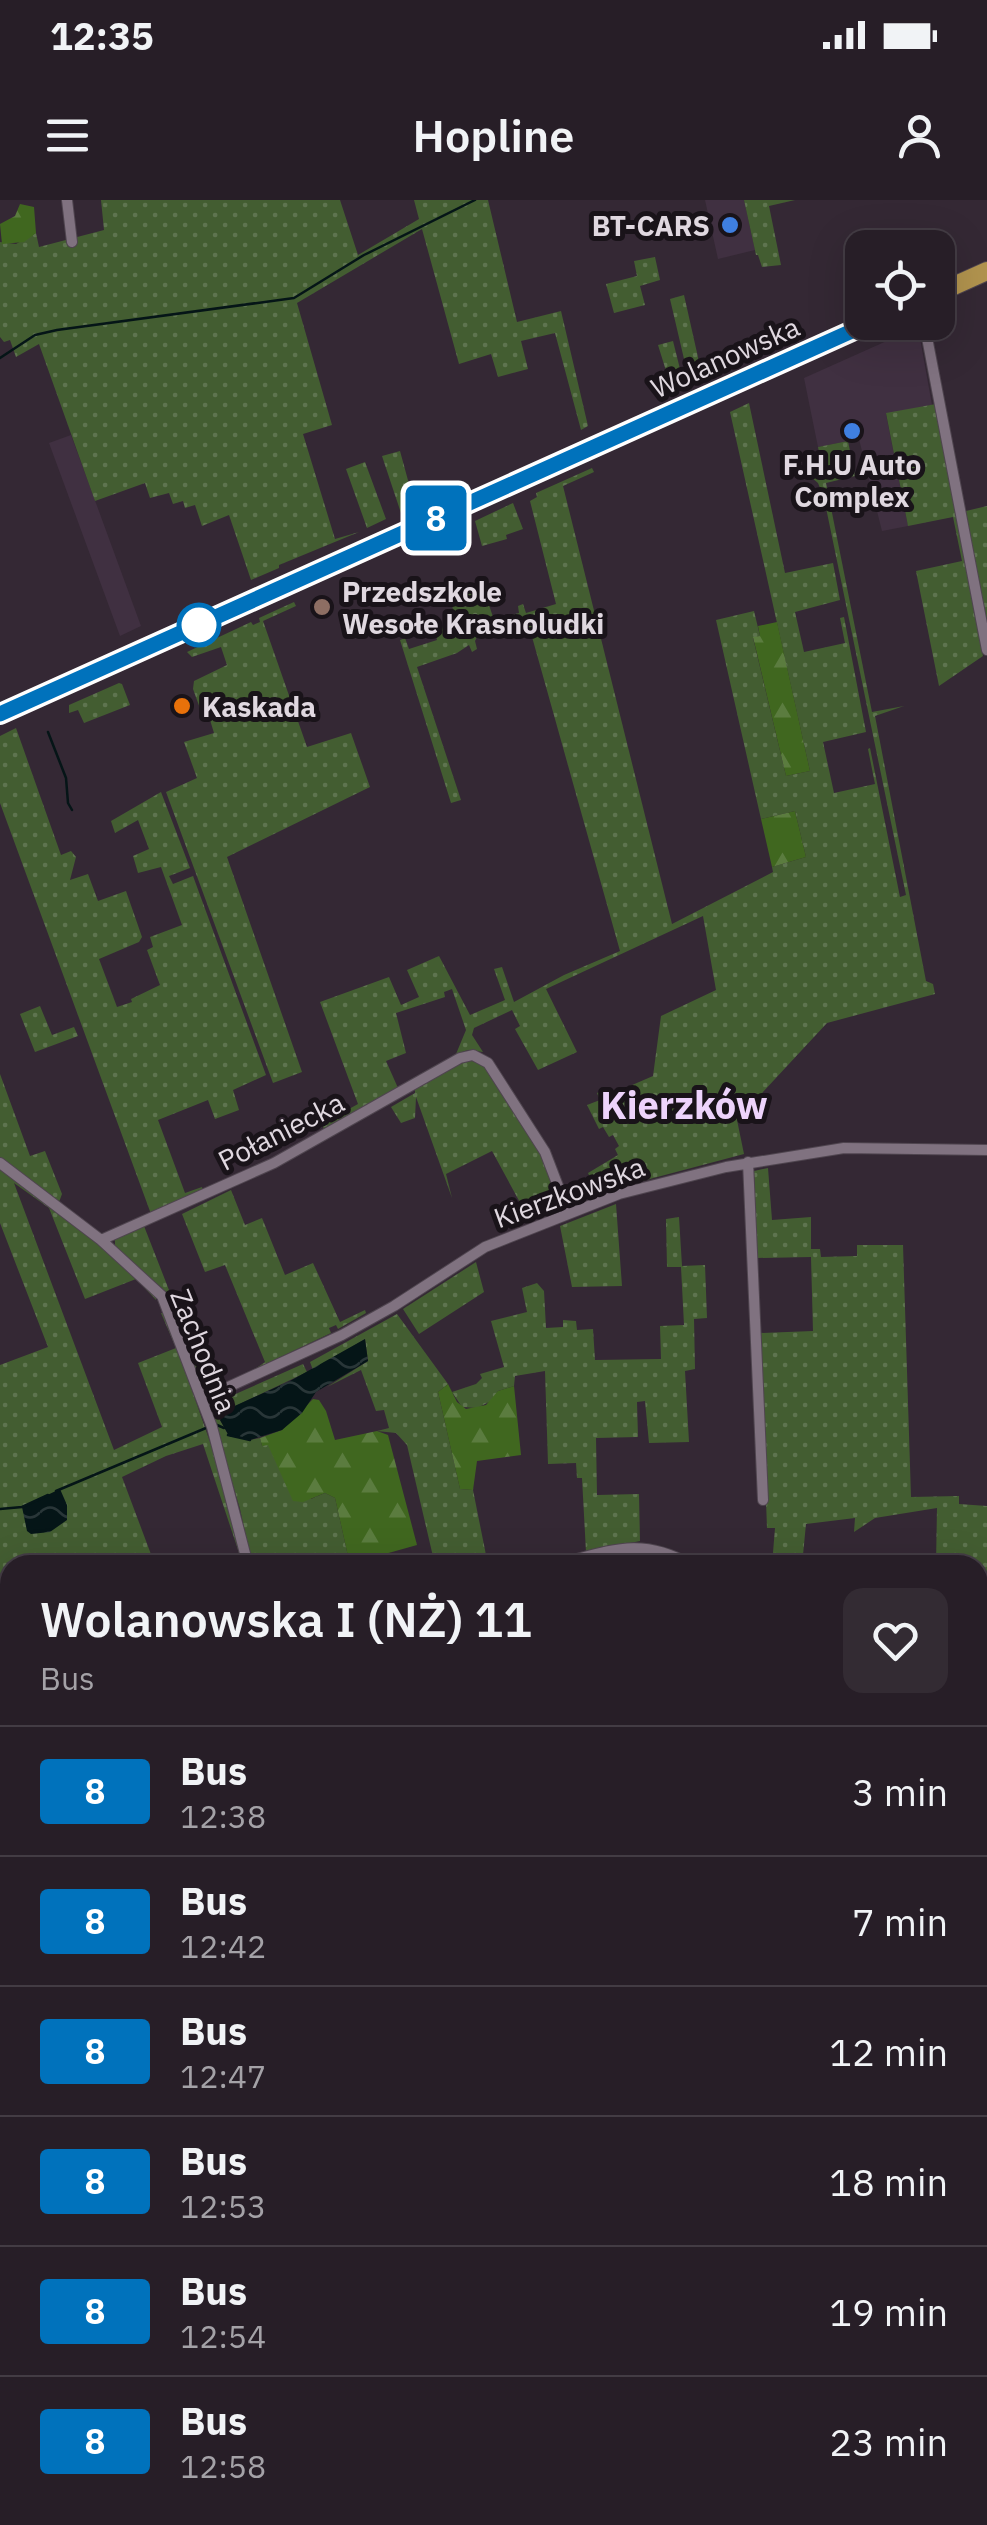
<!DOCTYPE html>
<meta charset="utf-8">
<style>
:root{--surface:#271e27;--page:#332b33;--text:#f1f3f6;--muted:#a4a2a7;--line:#433c44}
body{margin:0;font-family:"IBM Plex Sans",sans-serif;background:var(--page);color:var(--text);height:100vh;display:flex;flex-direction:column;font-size:38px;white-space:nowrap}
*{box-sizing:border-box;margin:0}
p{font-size:32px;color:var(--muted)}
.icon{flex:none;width:55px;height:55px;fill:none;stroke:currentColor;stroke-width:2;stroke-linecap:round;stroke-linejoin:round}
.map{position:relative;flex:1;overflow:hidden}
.panel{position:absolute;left:0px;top:1355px;width:988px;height:970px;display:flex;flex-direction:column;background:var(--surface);border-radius:30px 30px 0 0;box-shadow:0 10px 40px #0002,0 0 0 2px var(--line)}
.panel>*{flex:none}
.badge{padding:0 20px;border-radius:8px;font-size:35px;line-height:65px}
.tools{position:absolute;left:845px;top:30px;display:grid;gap:20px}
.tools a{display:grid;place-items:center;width:110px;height:110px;border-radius:20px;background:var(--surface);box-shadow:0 10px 40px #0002,0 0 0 2px var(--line);font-size:50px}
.map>.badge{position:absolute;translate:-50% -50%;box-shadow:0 0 0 5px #fff}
.round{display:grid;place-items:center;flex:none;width:105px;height:105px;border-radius:20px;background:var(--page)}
.overview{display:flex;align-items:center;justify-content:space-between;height:170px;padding:0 40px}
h1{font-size:48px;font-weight:600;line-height:75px}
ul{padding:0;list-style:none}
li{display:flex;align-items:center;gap:30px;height:130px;padding:0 40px;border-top:2px solid var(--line)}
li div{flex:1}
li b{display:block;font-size:38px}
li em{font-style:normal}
li .badge{min-width:110px;font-weight:700;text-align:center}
.status{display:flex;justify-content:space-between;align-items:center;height:70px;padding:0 50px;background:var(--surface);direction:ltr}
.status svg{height:28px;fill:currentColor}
header{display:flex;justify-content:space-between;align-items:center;height:130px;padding:0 40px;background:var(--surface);font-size:45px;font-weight:600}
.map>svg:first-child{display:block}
.built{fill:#403041}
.grass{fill:url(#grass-dots)}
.forest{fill:url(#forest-firs)}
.water{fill:url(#water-waves)}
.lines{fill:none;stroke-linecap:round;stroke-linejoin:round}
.stream{stroke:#051517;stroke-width:2.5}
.minor-casing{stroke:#4f454f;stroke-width:12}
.primary-casing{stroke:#4f454f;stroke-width:20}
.minor{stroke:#807280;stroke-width:10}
.primary{stroke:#b1934e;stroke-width:18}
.line-casing{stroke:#fff;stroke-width:22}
.line{stroke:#0072bc;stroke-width:15}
.shop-dot{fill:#3f7fe0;stroke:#191319;stroke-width:4}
.education-dot{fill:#8d6e63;stroke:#191319;stroke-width:4}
.stop-dot{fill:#fff;stroke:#0072bc;stroke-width:5}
.food-dot{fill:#e8710a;stroke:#191319;stroke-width:4}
.labels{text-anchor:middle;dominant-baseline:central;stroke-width:10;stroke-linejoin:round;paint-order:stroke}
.poi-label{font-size:28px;font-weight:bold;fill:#e0d8e0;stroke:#191319;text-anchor:start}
.street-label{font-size:28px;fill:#e0d8e0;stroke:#191319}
.district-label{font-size:38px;font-weight:bold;fill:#edd3fb;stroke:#191319}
</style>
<div class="status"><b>12:35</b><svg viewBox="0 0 49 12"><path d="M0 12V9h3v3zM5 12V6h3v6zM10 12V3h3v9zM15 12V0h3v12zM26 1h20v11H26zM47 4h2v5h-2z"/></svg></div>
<header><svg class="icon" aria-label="menu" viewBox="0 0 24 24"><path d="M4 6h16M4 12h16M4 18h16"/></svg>Hopline<svg class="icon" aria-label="person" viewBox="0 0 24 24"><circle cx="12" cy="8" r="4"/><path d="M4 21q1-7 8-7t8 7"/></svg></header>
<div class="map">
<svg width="987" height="2325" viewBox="0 0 987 2325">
<defs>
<pattern id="grass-dots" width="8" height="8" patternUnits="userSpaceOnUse" patternTransform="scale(2.5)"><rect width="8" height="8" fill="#435d31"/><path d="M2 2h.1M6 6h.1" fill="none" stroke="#5e744f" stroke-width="1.8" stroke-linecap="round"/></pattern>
<pattern id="forest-firs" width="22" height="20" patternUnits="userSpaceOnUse" patternTransform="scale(2.5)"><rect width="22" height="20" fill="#40671f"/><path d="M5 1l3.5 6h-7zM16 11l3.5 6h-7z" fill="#5b7c3f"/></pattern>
<pattern id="water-waves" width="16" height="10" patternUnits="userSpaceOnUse" patternTransform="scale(2.5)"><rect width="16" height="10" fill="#051517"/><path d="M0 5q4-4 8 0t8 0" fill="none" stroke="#293638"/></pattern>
</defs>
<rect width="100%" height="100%" fill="#342834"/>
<path class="built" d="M705 0H744L755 50 718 59Z
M918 127 932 205 886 214 908 326 882 331 859 239 818 247 804 178Z
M71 235 141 426 120 436 49 243Z"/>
<path class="grass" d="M101 0H340L358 55 419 19 414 0H488L517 122 561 111 588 226 581 230 555 133 521 141 528 169 498 177 491 154 459 164 422 29 297 103 332 225 303 234 335 339 359 332 279 365V368L251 380 229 315 202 326 195 305 185 308 183 301 173 304 169 293 150 298 145 283 95 301 39 144 16 157 10 140 4 142 0 137V42L16 44 36 33 39 47 104 30Z
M744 0H795L769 6 781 65 762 67 758 55H756Z
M655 57 660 80 640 86 645 105 614 113 606 84 637 76 634 61Z
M684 95 702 175H706L672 190 658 145 673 141 682 177 688 176 670 99Z
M749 203 785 373 833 363 840 400 795 412 804 452 845 443 840 418 844 417 866 532 823 542 834 593 875 584 868 549 870 548 900 697 906 695 824 298 818 283 804 271 824 277 818 247 848 241 855 276 826 283 872 512 904 506 875 516 926 781 933 784 935 794 827 823 737 920 744 954 597 993 588 973 618 955 615 949 619 946 613 935 609 937 603 927 599 929 587 905 600 900 597 893 606 889 609 895 653 876 661 816 716 790 703 716 546 789 577 852 538 870 515 829 520 826 512 810 474 828 472 835 483 852 468 850 456 854 466 830 452 789 444 792 445 797 396 813 406 853 386 861 398 888 324 930 322 924 358 904 320 802 389 777 401 805 419 797 407 770 439 756 470 815 505 800 494 769 502 767 514 802 564 775 620 751 527 419 480 431 475 441 477 449 472 452 469 445 457 453 417 467 461 600 451 603 400 440 405 438 409 449 437 440 434 429 457 422 452 406 456 403 454 394 483 387 494 420 519 413 518 406 523 404 526 413 556 404 530 301 537 297 536 293 592 268 594 272 563 286 672 724 773 672 772 667 806 657 795 611 761 619 716 420 754 411 760 436 753 438 786 576 810 571 730 212Z
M936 204 983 456 939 486 916 371 962 361 953 317 908 326 886 213Z
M400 251 415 306 401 313 382 256Z
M365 262 386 319 367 328 346 269Z
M513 303 523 329 506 335 507 339 482 346 475 321Z
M987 306V436L966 311Z
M294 402 296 406 263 421 307 547 351 533 370 587 227 657 302 872 273 883 166 592 197 578 184 542 214 533 207 510 201 511 193 489 194 481 227 465 221 447 192 457 187 452 251 422 253 425 260 422 259 418Z
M119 483 122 484 130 505 84 523 78 510 69 513V505Z
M16 528 61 655 71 651 76 657 70 680 88 674 98 701 126 691 142 737 139 742 99 759 117 807 132 802 131 799 160 785 147 750 153 747 150 737 182 725 161 667 138 673 133 656 149 649 138 620 115 633 111 621 161 592 190 668 169 676 173 684 193 676 266 875 233 890 239 910 215 919 208 900 158 920 185 993 202 987 203 992 151 1014 0 603V536Z
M40 806 52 835 74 827 78 836 35 852 20 814Z
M473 860 486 868 536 945 562 1006 529 1019 492 951 446 974 452 998 416 897 415 918 401 923 391 907 415 893V888L458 863Z
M0 874 30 956 45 951 62 994 59 1002 0 958Z
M768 968 772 1020 811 1017V1049H820L821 1057 857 1056V1045H903L911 1297 959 1296V1304L987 1306V1427L978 1426V1365H936L937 1308 875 1318 854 1332 855 1318 806 1324 802 1365H772L775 1328H767L760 1133 813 1131 811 1057 757 1058 754 971Z
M0 969 90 1037 156 1097V1100L136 1079 85 1099 49 1008 14 983 114 1250 162 1227 138 1163 176 1148 161 1113H165L217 1262 241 1359 203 1244 166 1256 122 1277 155 1365H10V1568L0 1571V1165L48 1147 0 1023Z
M231 990 245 1025 262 1018 285 1075 313 1063 340 1122 365 1110 366 1113 338 1129 336 1125 329 1128 331 1133 255 1169 265 1162 225 1065 205 1072 182 1014Z
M616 1004 622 1086 572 1087 560 1026Z
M679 1017 682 1066 705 1065 707 1118 694 1119 695 1169 685 1171 689 1242 649 1243 645 1201 637 1202 638 1237 596 1238 597 1295 639 1294 640 1341 586 1352 582 1278H577L576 1263 548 1264 545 1171 515 1176 514 1186 498 1191 493 1200 477 1208 462 1207 452 1192 476 1184 482 1178 480 1174 504 1167 491 1121 527 1112 522 1088 537 1083 544 1091 546 1128 563 1127V1120L576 1121 577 1130 593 1129 595 1160 661 1159 660 1126 684 1125 681 1067H667L666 1019Z
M144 1026 201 1172 197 1173 162 1088 115 1048V1038Z
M476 1062 484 1092 419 1134 403 1109Z
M397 1114 448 1184 438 1192 460 1289 473 1290 488 1365H435L407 1245 396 1233 377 1231 389 1228 384 1210 376 1211 361 1170 327 1187 368 1161 365 1139 313 1170 310 1162Z
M303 1164 307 1172 229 1209 220 1220 229 1236 250 1240 260 1238 262 1246 268 1244 311 1299 325 1293 335 1298 350 1365H252L240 1309 212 1214 222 1200Z"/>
<path class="forest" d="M20 4 34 7 36 33 24 42 2 44 0 24 15 16Z
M777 422 810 571 786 576 753 437 760 436 758 426Z
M795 611 806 657 772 667 761 619Z
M448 1184 457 1202 466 1209 486 1205 498 1191 514 1186 521 1255 477 1261 473 1290 460 1289 438 1192Z
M313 1199 319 1200 326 1211 335 1240 377 1231 388 1235 417 1345 367 1359 368 1365H350L335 1298 325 1293 303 1302 293 1301 268 1245 262 1246 260 1238 282 1230Z"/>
<path class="water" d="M365 1139 368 1161 316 1192 302 1213 282 1230 250 1240 229 1236 220 1220 228 1209 290 1181Z
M60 1289 67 1305V1320L50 1332 31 1334 27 1331 22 1307Z"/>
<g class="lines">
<path class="stream" d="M0 158 35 135 57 130 294 98 364 55 475 0
M48 532 66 578 68 603 72 610
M217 1225 224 1228
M228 1235 250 1240
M56 1291 206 1228
M0 1309 22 1307 48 1295"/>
<g class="minor-casing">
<path id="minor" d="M67 0 72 42
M924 122 987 450
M748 962 763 1300
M0 963 101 1040 162 1096 212 1227 248 1365
M101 1040 274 963 460 858 473 855 488 863 545 952 568 1012
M202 1199 342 1135 394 1106 485 1047 619 994 726 967 844 948 987 950
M554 1365C608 1352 639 1335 691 1365
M978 1430 987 1431"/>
</g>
<g class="primary-casing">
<path id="primary" d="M938 93 987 71
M0 514 872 122"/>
</g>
<use href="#minor" class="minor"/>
<use href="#primary" class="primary"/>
</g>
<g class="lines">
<g class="line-casing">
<path id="line" d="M0 514 872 122"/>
</g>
<use href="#line" class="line"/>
</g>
<g class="shop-dot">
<circle cx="730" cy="25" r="10"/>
<circle cx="852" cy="231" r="10"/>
</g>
<circle class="education-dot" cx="322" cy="407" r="10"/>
<circle class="stop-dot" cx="199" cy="425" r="20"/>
<circle class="food-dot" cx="182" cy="506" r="10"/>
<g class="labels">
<g class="poi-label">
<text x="710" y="25" text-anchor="end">BT-CARS</text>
<text x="852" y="264" text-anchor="middle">F.H.U Auto<tspan x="852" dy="32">Complex</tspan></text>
<text x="342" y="391">Przedszkole<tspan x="342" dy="32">Wesołe Krasnoludki</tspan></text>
<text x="202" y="506">Kaskada</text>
</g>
<g class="street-label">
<text transform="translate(725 157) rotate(-24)">Wolanowska</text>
<text transform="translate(281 931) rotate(-27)">Połaniecka</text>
<text transform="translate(569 992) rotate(-20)">Kierzkowska</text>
<text transform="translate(204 1151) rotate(68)">Zachodnia</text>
</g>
<g class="district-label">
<text x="684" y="904">Kierzków</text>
</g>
</g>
</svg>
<div class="tools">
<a><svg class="icon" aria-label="locate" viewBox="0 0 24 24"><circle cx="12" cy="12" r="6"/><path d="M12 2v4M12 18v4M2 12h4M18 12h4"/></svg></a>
</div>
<b class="badge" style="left:436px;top:318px;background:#0072bc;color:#fff">8</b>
<section class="panel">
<div class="overview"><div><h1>Wolanowska I (NŻ) 11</h1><p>Bus</p></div><a class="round"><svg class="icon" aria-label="heart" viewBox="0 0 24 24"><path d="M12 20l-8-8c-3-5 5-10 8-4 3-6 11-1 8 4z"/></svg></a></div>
<ul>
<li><span class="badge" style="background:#0072bc;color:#fff">8</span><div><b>Bus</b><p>12:38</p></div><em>3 min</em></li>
<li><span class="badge" style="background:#0072bc;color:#fff">8</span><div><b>Bus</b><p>12:42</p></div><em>7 min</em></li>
<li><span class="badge" style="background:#0072bc;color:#fff">8</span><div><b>Bus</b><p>12:47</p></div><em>12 min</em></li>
<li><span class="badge" style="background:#0072bc;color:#fff">8</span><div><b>Bus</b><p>12:53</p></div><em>18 min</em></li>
<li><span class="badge" style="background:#0072bc;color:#fff">8</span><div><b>Bus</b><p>12:54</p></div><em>19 min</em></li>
<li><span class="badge" style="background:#0072bc;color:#fff">8</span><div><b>Bus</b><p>12:58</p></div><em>23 min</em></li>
</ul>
</section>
</div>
